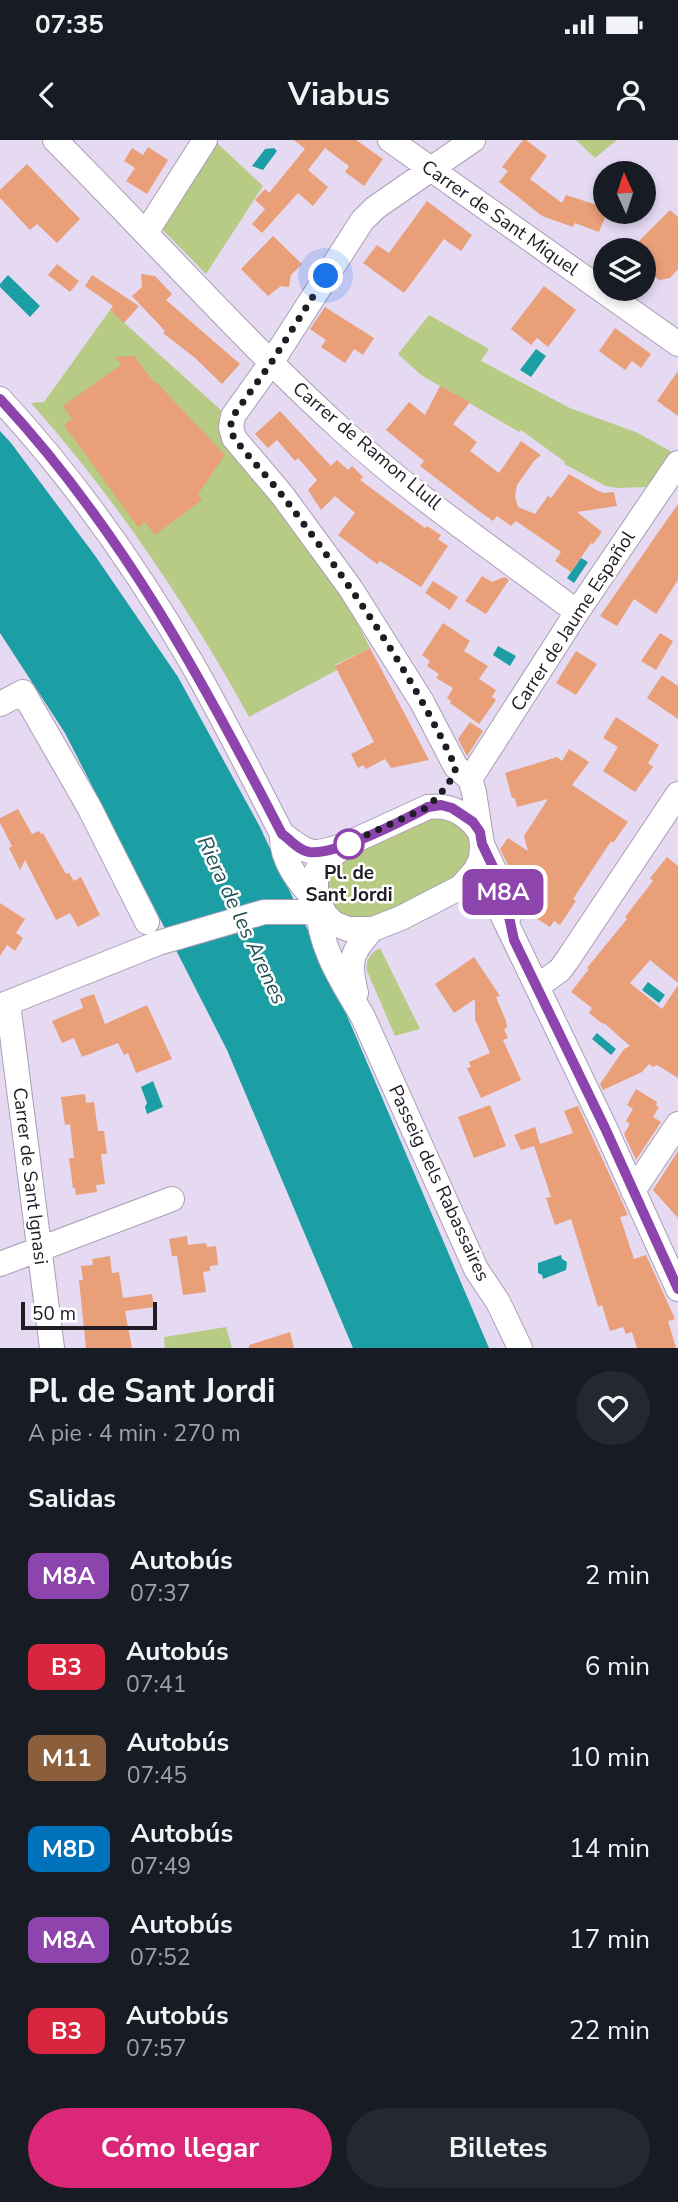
<!DOCTYPE html>
<html lang="es">
<meta charset="utf-8">
<style>
:root{--surface:#171b24;--page:#242831;--text:#f1f3f6;--muted:#9ea1a6;--accent:#db2777}
body{margin:0;font-family:"Nunito Sans",sans-serif;background:var(--page);color:var(--text);height:100vh;display:flex;flex-direction:column;font-size:26px;white-space:nowrap}
*{box-sizing:border-box;margin:0}
p{font-size:23px;color:var(--muted)}
.icon{flex:none;width:38px;height:38px;fill:none;stroke:currentColor;stroke-width:2;stroke-linecap:round;stroke-linejoin:round}
.map{position:relative;height:1208px;overflow:hidden}
.side{display:flex;flex-direction:column;background:var(--surface);flex:1}
.side>*{flex:none}
.badge{padding:0 14px;border-radius:10px;font-size:24px;line-height:46px}
.needle{width:46px;rotate:357deg}
.buttons{position:absolute;left:593px;top:21px;display:grid;gap:14px}
.buttons a{display:grid;place-items:center;width:63px;height:63px;border-radius:50%;background:var(--surface);box-shadow:0 4px 10px #0003;font-size:35px}
.scale{position:absolute;left:21px;bottom:18px;width:136px;box-sizing:border-box;padding-left:7px;border:4px solid #201c25;border-top:0;font-size:19px;line-height:24px;white-space:nowrap;color:#201c25;-webkit-text-stroke:5px #fff;paint-order:stroke}
.you{position:absolute;width:35px;height:35px;margin:-18px;border:5px solid #fff;border-radius:50%;background:#1a73e8;box-shadow:0 0 0 10px #1a73e833}
.map>.badge{position:absolute;translate:-50% -50%;box-shadow:0 0 0 4px #fff}
h2{padding:0 28px;font-size:26px;line-height:63px}
.round{display:grid;place-items:center;flex:none;width:74px;height:74px;border-radius:37px;background:var(--page)}
.summary{display:flex;align-items:center;justify-content:space-between;height:119px;padding:0 28px}
h1{font-size:33px;font-weight:700;line-height:52px}
.button{display:flex;gap:14px;margin-top:auto;padding:14px 28px}
.button a{flex:1;height:80px;border-radius:42px;background:var(--accent);color:#fff;font-size:28px;font-weight:700;line-height:80px;text-align:center}
.button a+a{background:var(--page);color:var(--text)}
ul{padding:0;list-style:none}
li{display:flex;align-items:center;gap:21px;height:91px;padding:0 28px}
li div{flex:1}
li b{display:block;font-size:26px}
li em{font-style:normal}
li .badge{min-width:77px;font-weight:700;text-align:center}
.status{display:flex;justify-content:space-between;align-items:center;height:49px;padding:0 35px;background:var(--surface);direction:ltr}
.status svg{height:19px;fill:currentColor}
header{display:flex;justify-content:space-between;align-items:center;height:91px;padding:0 28px;background:var(--surface);font-size:32px;font-weight:700}
.map>svg:first-child{display:block}
.green{fill:#b7cb85}
.water{fill:#1c9ea5}
.building{fill:#e99f78}
.lines{fill:none;stroke-linecap:round;stroke-linejoin:round}
.minor-casing{stroke:#a99eb5;stroke-width:26}
.minor{stroke:#fff;stroke-width:24}
.line-casing{stroke:#fff;stroke-width:16}
.line{stroke:#8e44ad;stroke-width:10}
.walk{stroke:#201c25;stroke-width:7;stroke-dasharray:0 12.6}
.stop-dot{fill:#fff;stroke:#8e44ad;stroke-width:3.5}
.labels{text-anchor:middle;dominant-baseline:central;stroke-width:5;stroke-linejoin:round;paint-order:stroke}
.street-label{font-size:19px;fill:#201c25;stroke:#fff}
.stop-label{font-size:19px;font-weight:bold;fill:#201c25;stroke:#fff}
.water-label{font-size:21px;font-style:italic;fill:#225357;stroke:#fff}
</style>
<div class="status"><b>07:35</b><svg viewBox="0 0 49 12"><path d="M0 12V9h3v3zM5 12V6h3v6zM10 12V3h3v9zM15 12V0h3v12zM26 1h20v11H26zM47 4h2v5h-2z"/></svg></div>
<header><svg class="icon" aria-label="back" viewBox="0 0 24 24"><path d="M15 5l-7 7 7 7"/></svg>Viabus<svg class="icon" aria-label="person" viewBox="0 0 24 24"><circle cx="12" cy="8" r="4"/><path d="M4 21q1-7 8-7t8 7"/></svg></header>
<div class="map">
<svg width="678" height="1208" viewBox="0 0 678 1208">
<rect width="100%" height="100%" fill="#e6daf3"/>
<path class="green" d="M576 0H617L595 18Z
M217 3 263 46 206 134 162 89Z
M110 170 222 271 219 277 227 305 281 365 343 455 370 508 335 525 337 530 249 577C188 466 116 359 31 263L44 262Z
M429 175 489 209 481 221 570 268 638 293 672 312 648 347 617 348 606 346 564 324 565 322 521 290 519 292 421 235 398 214Z
M446 673 470 695 473 714 464 731 447 741 367 781 341 780 322 742 326 729 383 698Z
M380 808 420 889 395 896 367 831C365 820 371 813 380 808Z
M226 1187 232 1208H165L164 1197Z"/>
<path class="water" d="M274 8 277 11 263 30 252 26 265 9Z
M8 135 40 166 30 177 0 147V144Z
M536 209 546 216 531 237 520 230Z
M0 291 11 303 96 417 178 537 260 687 342 864 489 1208H353L227 910 65 593 0 493Z
M581 418 588 422 574 443 567 438Z
M498 506 516 516 510 526 493 515Z
M648 842 665 855 659 863 642 850Z
M597 893 616 909 611 915 592 899Z
M153 941 163 967 147 974 145 967 147 963 141 947Z
M561 1115 562 1119 567 1122 566 1130 543 1139 542 1135 538 1133V1123Z"/>
<path class="building" d="M294 0H356L383 19 364 46 345 32 349 26 325 8 308 30 328 47 313 66 298 53 262 93 252 84 265 69 255 60 265 49 269 53 305 9Z
M523 0H526L547 16 530 39 562 63 566 55 606 68V75L599 92 575 83 573 87 542 76 499 42 508 31 502 27Z
M148 7 168 20 147 54 126 41 135 28 124 21 132 8 143 15Z
M27 24 80 79 57 103 37 84 30 90 0 58V50Z
M427 61 472 95 461 111 444 99 404 153 363 123 377 105 389 113Z
M670 70 678 77V129L670 138 659 140 644 126V110H630Z
M273 96 302 124 291 135 289 147 281 146 268 156 241 129Z
M57 124 79 141 70 152 48 135Z
M141 134 155 136 172 154 166 160 240 224 222 244 194 217 163 193 165 191 132 156 142 147Z
M92 135 139 166 124 183 110 170 113 166 85 146Z
M544 146 576 170 548 207 537 198 531 205 511 189Z
M325 167 374 198 363 215 354 209 345 223 321 207 326 200 310 189Z
M615 188 651 214 641 228 632 221 625 230 599 211Z
M134 216 154 242H156L225 315 198 354 202 360 155 395 145 382 138 387 64 285 72 279 63 266 121 225 115 217Z
M678 231V276L657 261Z
M440 246 470 262 453 284 477 302 470 311 499 333 521 301 541 315 534 321 517 345 515 356 518 367 535 374 548 356 551 358 569 334 598 351 605 353 614 352 617 366 577 372 602 392 593 404 591 403 571 432 555 421 561 412 516 381 511 386 497 376 493 381 479 371 420 326 424 321 386 290 409 262 425 275Z
M280 271 331 326 337 320 348 330 352 326 363 337 360 340 425 388 427 386 441 395 438 399 448 406 421 447 380 421 377 424 338 395 355 373 335 356 321 370 308 350 317 340 298 318 295 321 277 300 268 308 255 294Z
M678 364V440L656 474 634 459 617 486 600 476Z
M482 436 492 442 505 437 509 440 486 474 465 461Z
M433 441 458 457 450 470 425 453Z
M443 483 470 501 464 511 488 526 479 539 496 550 492 557 496 560 479 584 450 563 451 561 447 558 453 548 436 538 439 534 427 526 430 521 422 515Z
M660 493 673 501 656 530 641 521Z
M370 508 429 620 391 628 385 619 366 629 363 625 358 628 351 614 374 602 335 526Z
M576 511 597 524 576 555 556 543Z
M662 535 678 546V579L647 558Z
M616 577 659 605 648 623 653 627 635 652 603 631 618 607 603 598Z
M470 582 483 591 467 616 458 599Z
M569 609 589 622 572 645 628 682 613 703 611 701 573 759 576 761 560 785 554 781 550 787 533 776 537 769 519 758 514 737 500 709 508 698 528 711 524 696 548 659 517 667 515 658H512L505 633 557 617 562 621Z
M18 669 32 694 39 691 41 694 43 693 66 734 69 733 74 741 81 737 100 775 78 787 70 773 56 780 25 720 20 730 9 708 12 706 0 683V678Z
M667 717 678 726V843L650 820 630 843 662 869 678 845V938L657 925 653 927 649 924 642 932 603 950 600 944 624 909 630 906 604 883 603 884 589 873 592 868 571 852 589 829 587 828 627 779 625 777 653 741 650 738Z
M0 763 25 779 16 793 23 798 15 811 7 805 0 816Z
M474 817 500 856 496 857 506 881 507 888 504 889 508 898 503 900 521 940 481 958 467 928 471 927 469 922 490 913 475 879V859L454 873 435 844Z
M94 854 105 884 147 865 172 919 136 933 128 913 124 915 118 903 82 917 74 898 62 903 52 881 83 868 80 859Z
M636 949 657 962 656 966 659 967 653 977 661 982 636 1020 624 994 630 984 626 981 633 969 627 965Z
M85 954 86 963 94 962 98 991H104L107 1014H101L105 1044 96 1045 97 1052 76 1055 75 1048H73L69 1018H74L70 984 65 985 61 957Z
M490 965 506 1006 474 1018 458 977Z
M578 966 628 1075 620 1077 634 1119 646 1115 675 1179 668 1181 676 1208H637L632 1192 626 1194 623 1187 610 1191 602 1165 598 1167 571 1079 555 1085 546 1058 551 1057 534 1006 521 1010 514 995 535 987 540 1004 573 993 564 971Z
M678 1011V1078L653 1050Z
M187 1096 188 1105 206 1103 207 1107 216 1106 218 1125 210 1126V1131L203 1132 206 1152 183 1155 177 1116H172L169 1099Z
M110 1116 112 1133 119 1132 123 1158 152 1154 154 1167 125 1171 132 1208H86L79 1140H83L81 1126 93 1125 92 1119Z
M290 1192 294 1208H249V1205Z"/>
<g class="lines">
<g class="minor-casing">
<path id="minor" d="M55 0C151 96 242 199 342 290 415 357 499 413 577 472
M390 0 678 204
M473 0 375 68 362 81 271 223 233 276 231 287 234 298 283 356 351 449 422 562 456 627 470 639 474 652 482 704 481 719 475 731 461 747 401 778 373 789H348L335 784 326 776 316 757V732L321 725 345 705 428 667C451 664 467 674 480 692
M147 91 205 0
M0 259C73 338 136 427 190 520 223 577 252 636 282 694 308 713 309 717 342 706
M0 564 23 552 89 667 147 782
M470 639 577 472 678 323
M282 694C280 719 300 745 317 761
M482 704 500 743 509 776
M461 747 485 755 501 772 605 988 678 1149
M318 765C318 806 343 843 363 877L476 1129 498 1162 520 1208
M538 846 560 830 568 819 678 654
M356 853C348 821 351 812 373 789
M8 863 52 1208
M0 866 158 803 264 772H306L326 776
M633 1051 678 984
M0 1124 172 1059"/>
</g>
<use href="#minor" class="minor"/>
</g>
<g class="lines">
<g class="line-casing">
<path id="line" d="M0 259C121 389 201 537 282 694 291 700 298 710 309 712 335 716 404 680 428 667L441 665 452 668 473 682 480 692 482 704 494 729 506 763 514 800 605 988 678 1149"/>
</g>
<use href="#line" class="line"/>
<path class="walk" d="M326 136 271 223 233 276 230 288 234 298C250 319 269 338 285 359 349 443 411 531 456 628L448 645 428 667 345 705 349 704"/>
</g>
<circle class="stop-dot" cx="349" cy="704" r="14"/>
<g class="labels">
<g class="street-label">
<text transform="translate(500 78) rotate(35)">Carrer de Sant Miquel</text>
<text transform="translate(367 306) rotate(40)">Carrer de Ramon Llull</text>
<text transform="translate(573 481) rotate(-57)">Carrer de Jaume Español</text>
<text transform="translate(30 1036) rotate(83)">Carrer de Sant Ignasi</text>
<text transform="translate(439 1043) rotate(65)">Passeig dels Rabassaires</text>
</g>
<g class="stop-label">
<text x="349" y="733">Pl. de<tspan x="349" dy="22">Sant Jordi</tspan></text>
</g>
<g class="water-label">
<text transform="translate(242 780) rotate(65)">Riera de les Arenes</text>
</g>
</g>
</svg>
<div class="buttons">
<a><svg class="needle" viewBox="-14 -14 28 28"><path d="M0-13l5 13h-10z" fill="#e53935"/><path d="M0 13l5-13h-10z" fill="#9ea1a6"/></svg></a>
<a><svg class="icon" aria-label="layers" viewBox="0 0 24 24"><path d="M12 4l9 5-9 5-9-5zM3 14l9 5 9-5"/></svg></a>
</div>
<div class="scale">50 m</div>
<div class="you" style="left:326px;top:136px"></div>
<b class="badge" style="left:503px;top:752px;background:#8e44ad;color:#fff">M8A</b>
</div>
<section class="side">
<div class="summary"><div><h1>Pl. de Sant Jordi</h1><p>A pie · 4 min · 270 m</p></div><a class="round"><svg class="icon" aria-label="heart" viewBox="0 0 24 24"><path d="M12 20l-8-8c-3-5 5-10 8-4 3-6 11-1 8 4z"/></svg></a></div>
<h2>Salidas</h2>
<ul>
<li><span class="badge" style="background:#8e44ad;color:#fff">M8A</span><div><b>Autobús</b><p>07:37</p></div><em>2 min</em></li>
<li><span class="badge" style="background:#d7263d;color:#fff">B3</span><div><b>Autobús</b><p>07:41</p></div><em>6 min</em></li>
<li><span class="badge" style="background:#8b5e3c;color:#fff">M11</span><div><b>Autobús</b><p>07:45</p></div><em>10 min</em></li>
<li><span class="badge" style="background:#0072bc;color:#fff">M8D</span><div><b>Autobús</b><p>07:49</p></div><em>14 min</em></li>
<li><span class="badge" style="background:#8e44ad;color:#fff">M8A</span><div><b>Autobús</b><p>07:52</p></div><em>17 min</em></li>
<li><span class="badge" style="background:#d7263d;color:#fff">B3</span><div><b>Autobús</b><p>07:57</p></div><em>22 min</em></li>
</ul>
<div class="button"><a>Cómo llegar</a><a>Billetes</a></div>
</section>
